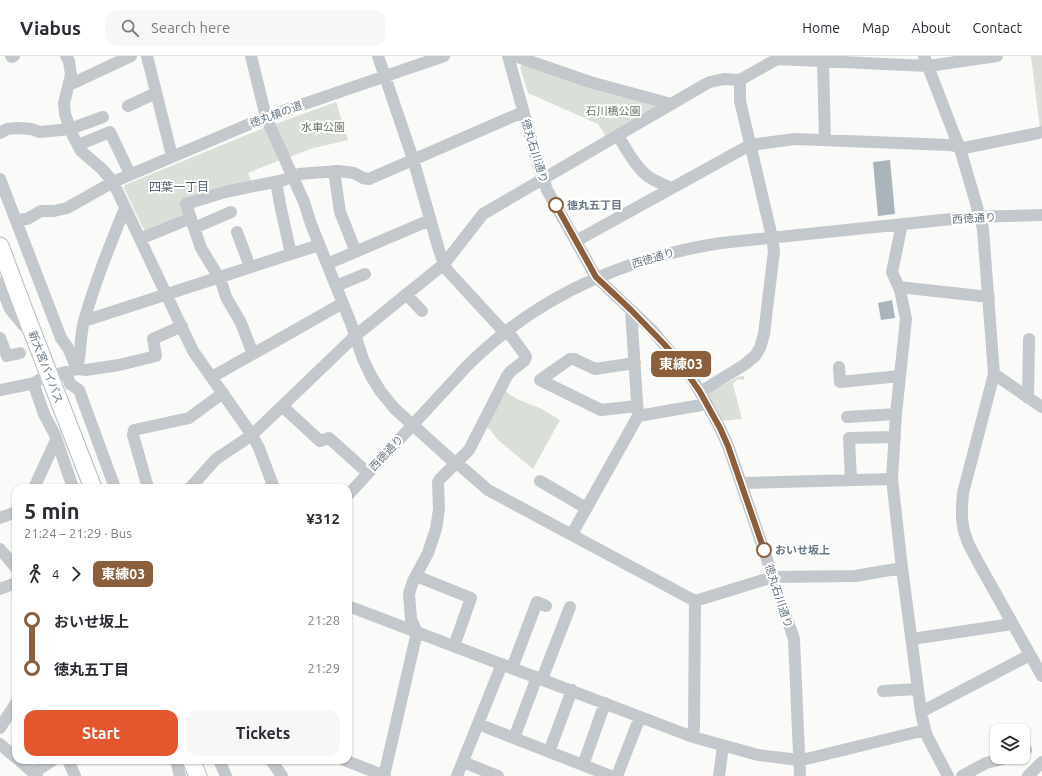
<!DOCTYPE html>
<meta charset="utf-8">
<style>
:root{--surface:#fff;--page:#f7f7f7;--text:#2b2b33;--muted:#7c7c81;--line:#e1e1e2;--accent:#e4572e}
body{margin:0;font-family:Ubuntu,"Noto Sans JP",sans-serif;background:var(--page);color:var(--text);height:100vh;display:flex;flex-direction:column;font-size:15px;white-space:nowrap}
*{box-sizing:border-box;margin:0}
p{font-size:13px;color:var(--muted)}
.icon{flex:none;width:22px;height:22px;fill:none;stroke:currentColor;stroke-width:2;stroke-linecap:round;stroke-linejoin:round}
.map{position:relative;flex:1;overflow:hidden}
.details{position:absolute;left:12px;top:428px;width:340px;height:280px;display:flex;flex-direction:column;background:var(--surface);border-radius:12px;box-shadow:0 1px 3px #0004}
.details>*{flex:none}
.badge{padding:0 8px;border-radius:6px;font-size:14px;line-height:26px}
.fabs{position:absolute;left:990px;top:668px;display:grid;gap:8px}
.fabs a{display:grid;place-items:center;width:40px;height:40px;border-radius:8px;background:var(--surface);box-shadow:0 1px 3px #0004;font-size:20px}
.map>.badge{position:absolute;translate:-50% -50%;box-shadow:0 0 0 2px #fff}
.legs{display:flex;align-items:center;gap:6px;height:44px;padding:0 12px;font-size:13px}
.legs p{margin-inline-start:auto}
.overview{display:flex;align-items:center;justify-content:space-between;height:68px;padding:0 12px}
h1{font-size:22px;font-weight:700;line-height:30px}
.cta{display:flex;gap:8px;margin-top:auto;padding:8px 12px}
.cta a{flex:1;height:46px;border-radius:12px;background:var(--accent);color:#fff;font-size:16px;font-weight:700;line-height:46px;text-align:center}
.cta a+a{background:var(--page);color:var(--text)}
ul{padding:0 12px;list-style:none}
li{display:flex;align-items:center;gap:14px;height:48px;font-size:15px}
li i{display:grid;place-items:center;width:6px;height:100%;margin:0 5px;background:currentColor}
li i::after{content:'';width:10px;height:10px;margin:-5px;border:3px solid;border-radius:50%;background:var(--surface)}
li p{margin-inline-start:auto}
li:first-child i{background:linear-gradient(#0000 50%,currentColor 0)}
li:last-child i{background:linear-gradient(currentColor 50%,#0000 0)}
header{display:flex;align-items:center;gap:24px;box-sizing:border-box;height:56px;padding:0 20px;background:var(--surface);border-bottom:1px solid var(--line)}
header strong{font-size:19px}
nav{display:flex;gap:22px;margin-inline-start:auto;font-size:14px}
.search{width:280px;height:36px;background:var(--page);display:flex;align-items:center;gap:10px;box-sizing:border-box;padding:0 14px;border-radius:12px;color:var(--muted);font-size:15px}
.map>svg:first-child{display:block}
.green{fill:#dadfd7}
.building{fill:#aab3b9}
.lines{fill:none;stroke-linecap:round;stroke-linejoin:round}
.highway-casing{stroke:#b4b9bd;stroke-width:19}
.minor{stroke:#c3c8cc;stroke-width:12}
.highway{stroke:#fff;stroke-width:17}
.line-1-casing{stroke:#fff;stroke-width:9}
.line-1{stroke:#8b5e3c;stroke-width:6}
.stop-1-dot{fill:#fff;stroke:#8b5e3c;stroke-width:2}
.labels{text-anchor:middle;dominant-baseline:central;stroke-width:4;stroke-linejoin:round;paint-order:stroke}
.park-label{font-size:11px;fill:#687a64;stroke:#fff}
.street-label{font-size:11px;fill:#657683;stroke:#fff}
.stop-label{font-size:11px;font-weight:bold;fill:#657683;stroke:#fff;text-anchor:start}
.neighbourhood-label{font-size:12px;fill:#57646e;stroke:#fff}
</style>
<header>
<strong>Viabus</strong>
<div class="search"><svg class="icon" aria-label="search" viewBox="0 0 24 24"><circle cx="10" cy="10" r="6"/><path d="M15 15l6 6"/></svg>Search here</div>
<nav><a>Home</a><a>Map</a><a>About</a><a>Contact</a></nav>
</header>
<div class="map">
<svg width="1042" height="720" viewBox="0 0 1042 720">
<rect width="100%" height="100%" fill="#fafaf8"/>
<path class="green" d="M1031 0H1042V72L1040 73Z
M524 7 655 47V53L607 82 598 68 528 37 520 11Z
M336 46 348 84 310 93 290 101 275 68Z
M266 71 280 104 248 117 252 127 191 141 184 161 145 176 124 132 125 129Z
M744 320V324L738 323 733 328 742 363 721 365 706 338 738 321Z
M503 334 517 343 542 353 560 364 533 413 498 384 486 369Z"/>
<path class="building" d="M890 104 895 158 878 160 873 106Z
M892 244 895 262 881 264 878 247Z"/>
<g class="lines">
<g class="highway-casing">
<path id="highway" d="M0 190 27 262 93 432
M191 704 198 720"/>
</g>
<path class="minor" d="M11 0 12 1 14 0
M66 0 69 5 71 19 64 47 65 58 72 78 81 95 102 113 113 126 193 295 252 379 259 392 274 432
M147 0 172 100
M251 0 266 61 304 146 311 168 352 270 363 303 371 320 381 336 395 353 456 408
M378 0 413 103 439 194 444 208 448 215 505 277
M508 0 538 108 547 134 596 221 652 274 678 305 693 324 707 348 720 372 728 390 741 427 794 583 800 720
M515 0 590 26 671 48
M924 0 961 96 980 161 983 173 994 318 963 437 962 451V463L964 475 968 487 978 506 1042 620
M823 6 825 84
M69 29 131 0
M128 50 156 37
M0 77 7 73 18 72 31 73 40 76 70 73 103 61
M618 80C626 92 633 107 644 117 651 124 662 128 672 132
M78 89 110 76 130 118
M334 115 340 156 356 196
M0 123 61 282 68 292 77 313
M276 126 281 153 291 198
M16 164 27 163 41 155H54L67 152 113 126 266 61 444 0
M902 168 892 216 900 234 906 263 896 358 892 423 902 512 921 656 925 674 928 682 948 720
M194 172 231 156
M237 176 250 211
M140 183 191 162
M576 185 750 89 795 83 950 89 964 92 1034 78 1042 76
M327 208 430 164
M0 227 10 253 24 270
M336 230 365 218
M899 231 989 241
M406 238 422 255
M84 265 319 189
M0 282 7 300 20 297
M253 298 241 267 226 241 221 225 201 192 186 148 225 136 284 124 299 118 338 115 354 117 363 122 369 123 523 56
M635 307 595 313 574 303H570L540 324 601 354 637 350
M839 311 840 326 900 320
M77 313C81 297 80 280 84 265 95 226 110 189 125 152
M66 316 70 328 79 334 115 432
M994 318 1042 351
M212 321 343 247
M35 327V332L44 358 55 379 73 432
M0 334 35 327 37 325 43 322 77 313 86 314 119 309 156 300 153 283 182 270
M700 336 744 309 755 300 760 292 764 278 774 195 772 181 740 45V24
M1028 342 1029 283
M282 350 320 385 329 382 368 417
M638 360 707 348
M847 361 896 358
M457 407 488 434 695 545 773 521 855 520 902 512
M851 424 849 382 895 381
M540 425 586 452
M741 427 892 423
M34 432 56 384
M148 432 133 379 134 374 189 362 223 337
M190 432 216 403 252 379 355 280 444 208 483 158 704 29 710 26 724 23 740 24 777 3 928 10 997 0
M348 439 467 310C480 297 494 285 508 274 572 225 643 199 721 187L971 161 1042 159
M0 462 16 456
M572 478 638 360 631 255
M0 493 16 512
M416 520 471 542 454 590
M0 533 16 527
M348 550 693 681 758 699 799 704 806 703 925 674
M912 583 1012 568
M512 612 537 546 546 550
M542 623 570 551
M883 635 918 633
M921 656 1030 599
M478 668 611 720
M0 672 16 647
M693 681 694 671 695 545
M514 682 537 621
M0 688 16 702
M549 696 572 634
M1023 696 1026 694
M19 704 37 720
M68 704 75 720
M176 704 180 720
M219 704 226 720
M271 704 282 720
M344 704 385 720
M463 706 498 720
M583 709 605 647
M33 717 53 704
M384 720 417 576 411 563 409 538 413 525 428 497 436 473 439 453 438 426 440 423 469 394 507 320 511 315 524 305 526 301 525 299 507 274
M457 720 502 608
M617 720 640 661
M719 720 723 690
M962 720 986 707 1010 701
M1028 720 1042 706"/>
<use href="#highway" class="highway"/>
</g>
<g class="lines">
<g class="line-1-casing">
<path id="line-1" d="M556 149 596 221 631 254 664 288 678 304 700 336 720 372 728 390 764 494"/>
</g>
<use href="#line-1" class="line-1"/>
</g>
<g class="stop-1-dot">
<circle cx="556" cy="149" r="7"/>
<circle cx="764" cy="494" r="7"/>
</g>
<g class="labels">
<g class="park-label">
<text x="613" y="55">石川橋公園</text>
<text x="323" y="71">水車公園</text>
</g>
<g class="street-label">
<text transform="translate(276 58) rotate(-20)">徳丸槙の道</text>
<text transform="translate(535 95) rotate(73)">徳丸石川通り</text>
<text transform="translate(974 162) rotate(-3)">西徳通り</text>
<text transform="translate(653 202) rotate(-16)">西徳通り</text>
<text transform="translate(46 311) rotate(69)">新大宮バイパス</text>
<text transform="translate(386 397) rotate(-47)">西徳通り</text>
<text transform="translate(779 540) rotate(72)">徳丸石川通り</text>
</g>
<g class="stop-label">
<text x="567" y="149">徳丸五丁目</text>
<text x="775" y="494">おいせ坂上</text>
</g>
<g class="neighbourhood-label">
<text x="179" y="130">四葉一丁目</text>
</g>
</g>
</svg>
<div class="fabs">
<a><svg class="icon" aria-label="layers" viewBox="0 0 24 24"><path d="M12 4l9 5-9 5-9-5zM3 14l9 5 9-5"/></svg></a>
</div>
<b class="badge" style="left:681px;top:308px;background:#8b5e3c;color:#fff">東練03</b>
<section class="details">
<div class="overview"><div><h1>5 min</h1><p>21:24 – 21:29 · Bus</p></div><b>¥312</b></div>
<div class="legs"><svg class="icon" aria-label="walk" viewBox="0 0 24 24"><circle cx="13" cy="4" r="2"/><path d="M13 8l-2 6 4 7M11 14l-3 7M7 12l3-4h3l4 4"/></svg>4<svg class="icon" aria-label="forward" viewBox="0 0 24 24"><path d="M9 5l7 7-7 7"/></svg><b class="badge" style="background:#8b5e3c;color:#fff">東練03</b></div>
<ul>
<li><i style="color:#8b5e3c"></i><b>おいせ坂上</b><p>21:28</p></li>
<li><i style="color:#8b5e3c"></i><b>徳丸五丁目</b><p>21:29</p></li>
</ul>
<div class="cta"><a>Start</a><a>Tickets</a></div>
</section>
</div>
